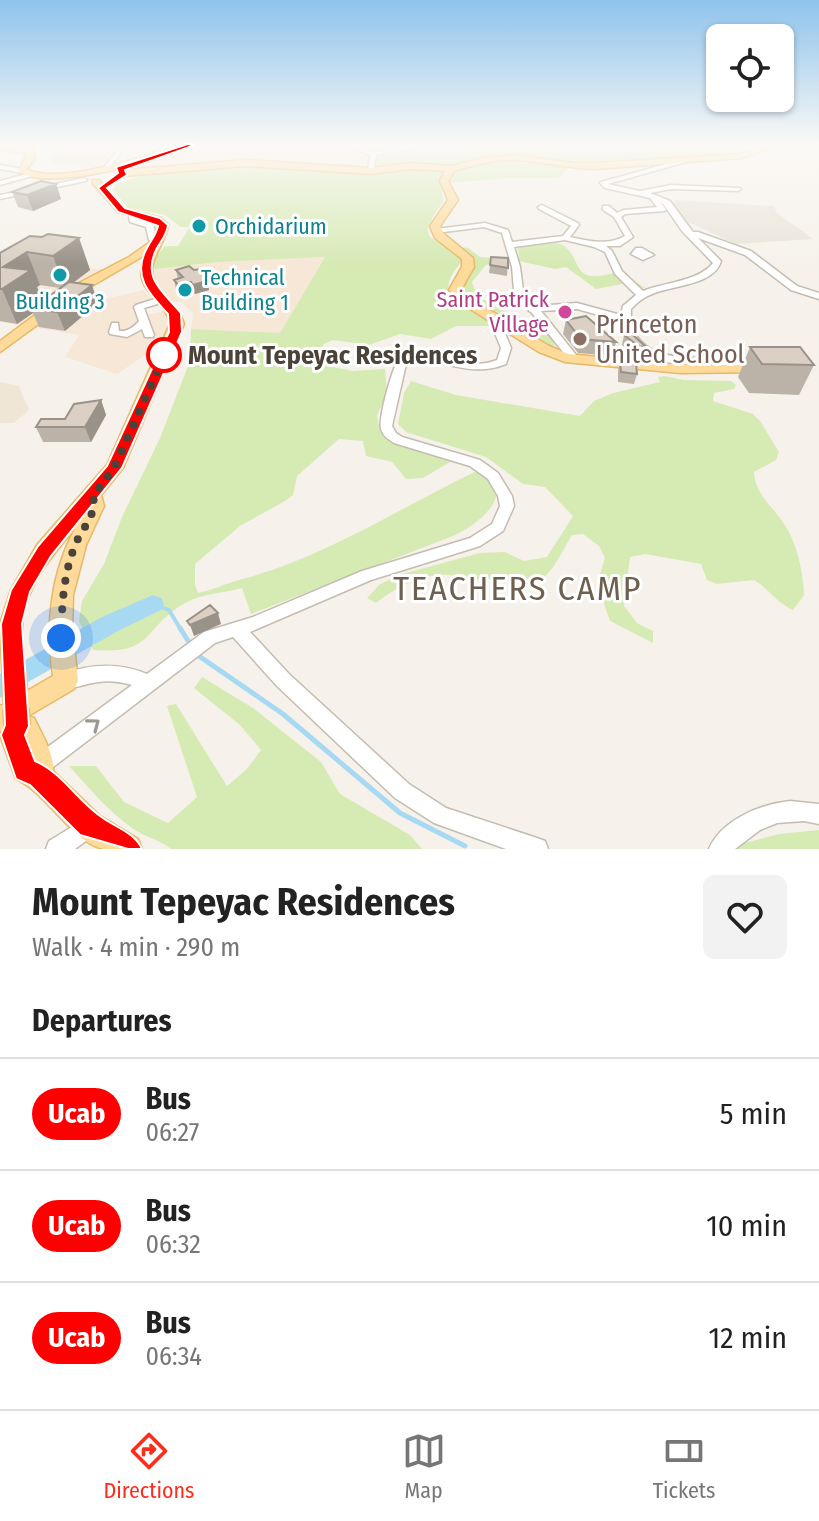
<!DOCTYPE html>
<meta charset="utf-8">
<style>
:root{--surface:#fff;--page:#f2f2f2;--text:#222;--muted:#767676;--line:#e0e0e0;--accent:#fe2c1b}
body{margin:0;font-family:"Fira Sans Condensed",sans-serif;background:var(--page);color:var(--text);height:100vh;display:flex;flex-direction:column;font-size:30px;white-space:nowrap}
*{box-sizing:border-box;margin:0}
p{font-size:26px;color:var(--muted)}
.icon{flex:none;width:44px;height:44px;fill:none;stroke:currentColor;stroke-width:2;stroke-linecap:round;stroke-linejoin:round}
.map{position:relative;height:849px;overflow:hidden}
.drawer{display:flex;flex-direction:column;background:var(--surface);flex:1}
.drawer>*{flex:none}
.badge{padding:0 16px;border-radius:26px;font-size:28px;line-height:52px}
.controls{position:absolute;left:706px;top:24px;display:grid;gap:16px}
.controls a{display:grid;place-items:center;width:88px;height:88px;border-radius:12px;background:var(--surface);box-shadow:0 2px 6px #0004;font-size:40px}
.you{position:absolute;width:40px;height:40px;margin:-20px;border:6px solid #fff;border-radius:50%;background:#1a73e8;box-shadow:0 0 0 12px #1a73e833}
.map>.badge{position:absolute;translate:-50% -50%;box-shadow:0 0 0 4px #fff}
h2{padding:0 32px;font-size:30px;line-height:72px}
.round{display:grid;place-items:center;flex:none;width:84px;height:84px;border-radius:12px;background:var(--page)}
.overview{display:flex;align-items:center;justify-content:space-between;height:136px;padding:0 32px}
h1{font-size:38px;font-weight:700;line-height:60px}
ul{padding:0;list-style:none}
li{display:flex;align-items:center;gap:24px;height:112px;padding:0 32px;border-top:2px solid var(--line)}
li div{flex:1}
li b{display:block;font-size:30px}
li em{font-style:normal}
li .badge{min-width:88px;font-weight:700;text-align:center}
.tabs{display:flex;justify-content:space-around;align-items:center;height:112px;border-top:2px solid var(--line);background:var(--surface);font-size:22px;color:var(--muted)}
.tabs a{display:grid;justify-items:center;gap:4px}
.tabs .selected{color:var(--accent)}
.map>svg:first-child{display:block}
.residential{fill:#eae4d9}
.commercial{fill:#f7e7d7}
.education{fill:#efe6d5}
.green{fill:#d6eab4}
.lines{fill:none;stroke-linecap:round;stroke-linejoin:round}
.stream-far1{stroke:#a8d9f2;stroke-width:4}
.stream{stroke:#a8d9f2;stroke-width:5}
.river{fill:#a8d9f2;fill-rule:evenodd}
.minor-casing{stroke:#c5bcb0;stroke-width:3}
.major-casing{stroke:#e7b868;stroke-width:3}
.minor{fill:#fff;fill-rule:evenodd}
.major{fill:#ffdb9b;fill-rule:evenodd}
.major-bridge-casing{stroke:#e7b868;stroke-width:28;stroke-linecap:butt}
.major-bridge{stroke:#ffdb9b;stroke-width:25}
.wall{fill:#bcb3a8;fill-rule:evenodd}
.shaded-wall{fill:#999288}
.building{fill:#dbd0c3;stroke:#999288;stroke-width:2}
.oneway{stroke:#9c9792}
.line{fill:#f00;stroke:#fff;stroke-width:2}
.walk{stroke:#4b4239;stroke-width:8;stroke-dasharray:0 14.4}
.culture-dot{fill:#0f9aa8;stroke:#fff;stroke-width:3}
.hotel-dot{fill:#d1479c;stroke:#fff;stroke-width:3}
.education-dot{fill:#8d6e63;stroke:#fff;stroke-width:3}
.stop-dot{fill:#fff;stroke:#f00;stroke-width:4}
.labels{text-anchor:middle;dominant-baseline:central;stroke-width:6;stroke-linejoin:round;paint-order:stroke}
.far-culture-label{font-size:22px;fill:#0d838f;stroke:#fff;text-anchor:start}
.far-hotel-label{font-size:22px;fill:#b23c85;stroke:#fff;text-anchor:end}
.education-label{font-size:26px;fill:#785e54;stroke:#fff;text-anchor:start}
.stop-label{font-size:26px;font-weight:bold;fill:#4b4239;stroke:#fff;text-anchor:start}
.near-neighbourhood-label{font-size:34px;letter-spacing:2px;fill:#6e5f4f;stroke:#fff}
</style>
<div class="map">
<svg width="819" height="849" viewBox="0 0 819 849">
<rect width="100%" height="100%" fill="#f6f2eb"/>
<path class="residential" d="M676 200 774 206 777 213 813 239 736 244 688 222 673 205Z"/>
<path class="commercial" d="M187 145H444L387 155 379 158 377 170 150 173 133 178 119 167Z
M325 257 280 333 191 329 193 313 181 302H173L164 295 155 281 154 269 218 262Z
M42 263 105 270 64 297 102 303 105 299 144 290 152 301 143 303 141 316 164 311 169 324 160 345 117 374 65 357 79 335 0 322V292Z"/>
<path class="education" d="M79 145H118L103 166 85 170 70 163 51 164 53 154Z
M0 382 19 386 29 410 14 423H0Z"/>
<path class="green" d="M444 145H719L743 154 568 166 564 174 557 178H507L441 184 443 202C408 249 443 233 462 261 454 272 446 280 449 293L486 316 490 326H456L431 339 400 334 369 345 333 340 324 344 320 350 324 365 353 371 385 369 387 394 377 415 379 426 387 436 455 459 423 478 406 479 392 462 366 456 363 441 339 439 297 476 293 495 285 501 240 526 195 564V585L198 593C213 590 225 584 239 580 324 558 399 508 479 470 521 491 478 525 453 536L251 614 242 588C224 593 201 594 185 603 142 628 155 655 93 650L79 621 82 601 104 564 122 517 160 438 190 361 191 329 280 333 325 257 218 262 154 269 153 260 165 246H178L190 227H181L165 215 127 207 114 190 115 184 150 173 255 165 377 170 379 158 387 155Z
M532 243C541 243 557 241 564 246 583 260 571 285 613 273L615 269 647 289 627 283 596 289 566 267 555 269 519 261 518 246Z
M461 247 468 248 480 257 505 259 486 265 472 282C482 320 553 310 555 351L526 328 466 296 461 287 475 265Z
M664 376 684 380 731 381 736 385 734 389 714 393 713 401 753 414 760 421 779 452 776 460 754 472C755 497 778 510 789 532 799 553 803 573 804 595L793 610C777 603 769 589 754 580L717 584 707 580 701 564 645 554 630 557 624 606 637 623 653 631V643L610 621 597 584 605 558 599 546 583 534 572 535 554 566 543 579C519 577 498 579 474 579 466 579 458 576 450 575 424 573 396 587 376 603L367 598 380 584 402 574 480 553 505 552 524 561 547 557 573 516 545 487 523 484 486 457 406 432 398 424 404 393 411 381 456 395 580 416 594 401 613 393 660 382 658 377Z
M202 677 253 708 321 762 340 794 410 835 422 849H171C159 839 144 837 132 828 108 811 89 788 69 766H96L124 802 168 823 197 797 167 706 176 704 227 786 247 769 261 750 240 725 194 688Z
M819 830V849H735L737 845 779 834Z"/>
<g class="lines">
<path class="stream-far1" d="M153 604 169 610 181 630"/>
<path class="stream" d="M180 628 190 644
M196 654 283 714 400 813 465 846"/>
<path class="river" d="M153 595 161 598 164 604 161 610 118 631 0 698V674L102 617Z"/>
<g class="minor-casing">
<path id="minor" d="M121 145H127L109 169H105L104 168Z
M414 145H428L376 155 374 171 371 173 368 171 370 155 350 147 353 145 373 152Z
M684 159 686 160V162L608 184 640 191 671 185 740 188 741 189 738 191 671 189 650 193 670 201 693 232H698L751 251 797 286 819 293V299L791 290 745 255 698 238 721 261C715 285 673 285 652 294 644 297 637 302 631 309 628 363 687 357 724 359 737 359 749 362 762 366L763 368 762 370C750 371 737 366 724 365 694 363 658 370 634 345 629 339 625 331 620 324V321L577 309 541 311 580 360 579 362H571L531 312 529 311 528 308 514 290 512 267 502 233 484 227 436 233 432 231 436 229 485 223 508 230 512 242 563 236 571 226 539 209 538 207 542 205 578 223 579 225 570 237C589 241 607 246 625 236L614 217 603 210V206H609L617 213 623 210 657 207 650 198 605 188 600 183 601 182ZM660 202 664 205 682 231 713 263C698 282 664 282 643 291L622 271 612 251 606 246H620L633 237 621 217 625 214 665 211 666 209ZM565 240 594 247 605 252 615 274 636 295 623 306 621 315 577 303 537 306 523 290 520 267 514 247Z
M0 165 23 169 26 171 23 173 0 169Z
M30 173 32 174V176L0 185V181Z
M84 178 87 180 86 181 0 199V195Z
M128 212H134L136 219 153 224 156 237 160 238V242L149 240 146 227 130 222Z
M636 248H642L654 255 643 260 631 254Z
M161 297 166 300 164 302 144 308 154 335 153 337H145L142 329 127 337 110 334 109 332 112 323H118L119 331C128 332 134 327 139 321L134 307 136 305Z
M493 313 498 316 511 348 506 364C466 380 442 354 406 364L392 426 396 433 402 437 480 460 498 473 512 496 514 506 503 531 480 546 371 580 250 632 289 674 409 784 446 808 537 838 545 841 548 849H506L434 823 395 798 277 686 233 637 215 643 48 771 41 774 34 771 31 764 34 757 132 685C121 682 110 680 99 682 86 683 71 691 60 687L57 681 60 675C89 664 118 662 147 674L204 632 253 617 362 571 470 538 492 524 500 506 498 496 488 479 470 466 394 443C388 439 383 436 381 429 378 418 392 370 398 360 407 357 415 355 425 355 450 357 472 370 497 360L501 348 488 316Z
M790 801 819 804V824L804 821 777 823 760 830 735 849H709C721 820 761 804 790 801Z
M90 816 97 819 100 826 97 833 75 849H46L49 841Z"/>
</g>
<g class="major-casing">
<path id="major" d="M182 145H195C166 160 45 193 19 171L27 153 0 150V146L34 149V160L27 169C58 186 147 155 182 145Z
M767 145H779L742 158 596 169C569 169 545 162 518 160 497 158 475 165 454 171L448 181 458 200 440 226 444 234 473 258 474 267 461 290 467 296 549 346 568 354 680 365H766L768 368 761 372 680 373 565 362 539 352 459 302 449 290 462 267V259L435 238 430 226 448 200 440 181 445 171 412 169 371 174 246 166 124 176 120 173 124 170 246 160 371 168 412 163 451 166 484 158 516 155 572 163H596L741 154Z
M93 180H99L124 208 161 218 168 225C166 241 154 253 152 268 151 293 178 302 184 324L123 468 101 495 104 506 86 545 73 595 72 630 78 681 74 689 28 716 34 718C41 733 55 755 53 771L100 816 138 839 142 849C130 849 116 849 104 849 74 844 47 793 16 779L0 735 3 730 0 731V706L4 704 0 624 11 590 37 545 107 465 170 324C164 294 130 293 145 255L85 290 0 352V341L77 284 129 257 153 240 158 226 153 222 118 212 93 184ZM76 527C51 572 45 625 53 676L27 691C25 670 21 648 22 627 23 589 53 554 76 527Z"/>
</g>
<use href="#minor" class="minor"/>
<use href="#major" class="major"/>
<g class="major-bridge-casing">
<path id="major-bridge" d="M16 709 17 726"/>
</g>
<use href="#major-bridge" class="major-bridge"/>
</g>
<path class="wall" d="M222 145H250L249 149H223Z
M56 184 61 199 33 211 18 207 12 192Z
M42 237 79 238 90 270 73 283 98 303 65 331 39 327 33 313 17 324 0 321V253ZM40 285 60 288 43 300 37 287Z
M491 257 508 258 507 276 489 273Z
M176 270 210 274 212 283 208 284 209 290 195 294 193 291 182 295 176 289 174 280 178 279Z
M566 320 616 342 613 356 578 353 563 334Z
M624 335 645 346 642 355 638 357 622 345Z
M750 347 814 365 799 395 749 393 738 377Z
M620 361 637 374 634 384 618 382V371Z
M101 400 106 415 91 442H43L36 427 65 419Z"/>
<path class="shaded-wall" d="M56 184 61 199 33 211 27 195Z
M79 238 90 270 65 289 53 256Z
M27 252 40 285 37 287 44 304 31 309 33 313 17 324 2 289 3 267Z
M210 274 212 283 208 284 209 290 195 294 193 285 203 276Z
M191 282 193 291 182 295 179 286Z
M92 285 98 303 65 331 57 312Z
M645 346 642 355 638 357 640 347Z
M101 400 106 415 91 442 85 427Z
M218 613 221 624 194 636 190 625Z"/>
<path class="building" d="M41 181 56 184 27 195 12 192Z
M48 234 79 238 53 256 27 252 3 267 31 270 2 289H0V253L30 236 42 237Z
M491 257 508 258V268L490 265Z
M189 266 194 270 207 268 210 274 203 276 207 281 193 285 191 282 179 286 174 280 183 277 176 270Z
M69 282 92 285 57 312 31 309Z
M586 316 616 342 581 339 566 320Z
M631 333 645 346 640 347 624 335Z
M750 347H800L814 365 762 364Z
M620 361 636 362 637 374 621 372Z
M101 400 85 427H36L41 419H65L74 404Z
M210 605 218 613 190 625 187 621Z"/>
<defs><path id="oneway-chevron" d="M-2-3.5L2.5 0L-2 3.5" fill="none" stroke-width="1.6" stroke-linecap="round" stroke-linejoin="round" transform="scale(2)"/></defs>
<use class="oneway" href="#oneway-chevron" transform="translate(94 724) rotate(-37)"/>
<linearGradient id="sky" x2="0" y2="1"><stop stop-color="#8ec3ec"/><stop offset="0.55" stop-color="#fbf9f6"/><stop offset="1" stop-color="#fbf9f6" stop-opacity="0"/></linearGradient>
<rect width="819" height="264" fill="url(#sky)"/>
<path class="line" d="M188 144 195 145 125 170 127 175 107 188 125 208 160 218 168 225C167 234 162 240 157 248 141 279 164 292 181 313L182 332 122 468 51 556 30 592 22 624 29 726 25 735 35 761C63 773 78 802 103 818 117 828 135 833 142 849H128L80 835 30 785 16 779 1 735 5 725 1 624 11 590 38 546 107 466 169 332 168 314C150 295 131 276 147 248 151 240 156 235 158 226L118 212 98 188 118 173 116 167Z"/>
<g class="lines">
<path class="walk" d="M61 638C62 605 63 574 76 543 83 527 97 515 93 496L114 468 167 349 164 355"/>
</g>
<g class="culture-dot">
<circle cx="199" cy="226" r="8"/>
<circle cx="60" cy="275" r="8"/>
<circle cx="185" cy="290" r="8"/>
</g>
<circle class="hotel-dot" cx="565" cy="312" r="8"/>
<circle class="education-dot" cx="580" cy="339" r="8"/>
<circle class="stop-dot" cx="164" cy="355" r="16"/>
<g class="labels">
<g class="far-culture-label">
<text x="215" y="226">Orchidarium</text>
<text x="201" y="277">Technical<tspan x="201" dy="25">Building 1</tspan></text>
<text x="60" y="301" text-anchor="middle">Building 3</text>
</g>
<g class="far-hotel-label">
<text x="549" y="299">Saint Patrick<tspan x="549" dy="25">Village</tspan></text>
</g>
<g class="education-label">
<text x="596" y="324">Princeton<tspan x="596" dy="30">United School</tspan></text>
</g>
<g class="stop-label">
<text x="188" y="355">Mount Tepeyac Residences</text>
</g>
<g class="near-neighbourhood-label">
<text x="518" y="588">TEACHERS CAMP</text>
</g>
</g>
</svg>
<div class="controls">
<a><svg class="icon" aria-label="locate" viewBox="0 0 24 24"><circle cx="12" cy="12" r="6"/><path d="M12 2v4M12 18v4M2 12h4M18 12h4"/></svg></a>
</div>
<div class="you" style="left:61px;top:638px"></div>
</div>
<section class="drawer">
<div class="overview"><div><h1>Mount Tepeyac Residences</h1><p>Walk · 4 min · 290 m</p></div><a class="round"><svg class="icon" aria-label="heart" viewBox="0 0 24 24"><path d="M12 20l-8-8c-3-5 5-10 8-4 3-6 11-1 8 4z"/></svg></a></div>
<h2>Departures</h2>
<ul>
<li><span class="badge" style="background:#f00;color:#fff">Ucab</span><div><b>Bus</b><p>06:27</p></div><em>5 min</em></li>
<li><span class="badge" style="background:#f00;color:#fff">Ucab</span><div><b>Bus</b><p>06:32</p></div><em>10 min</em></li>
<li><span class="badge" style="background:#f00;color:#fff">Ucab</span><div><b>Bus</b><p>06:34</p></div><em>12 min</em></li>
</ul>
</section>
<nav class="tabs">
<a class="selected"><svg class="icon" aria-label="directions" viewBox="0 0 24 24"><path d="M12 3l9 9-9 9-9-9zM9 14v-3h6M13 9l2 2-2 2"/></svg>Directions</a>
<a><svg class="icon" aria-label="map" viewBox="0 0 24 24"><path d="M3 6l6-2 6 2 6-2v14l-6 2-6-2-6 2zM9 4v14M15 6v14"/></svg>Map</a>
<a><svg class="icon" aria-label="tickets" viewBox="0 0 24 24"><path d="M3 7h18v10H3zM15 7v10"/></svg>Tickets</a>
</nav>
